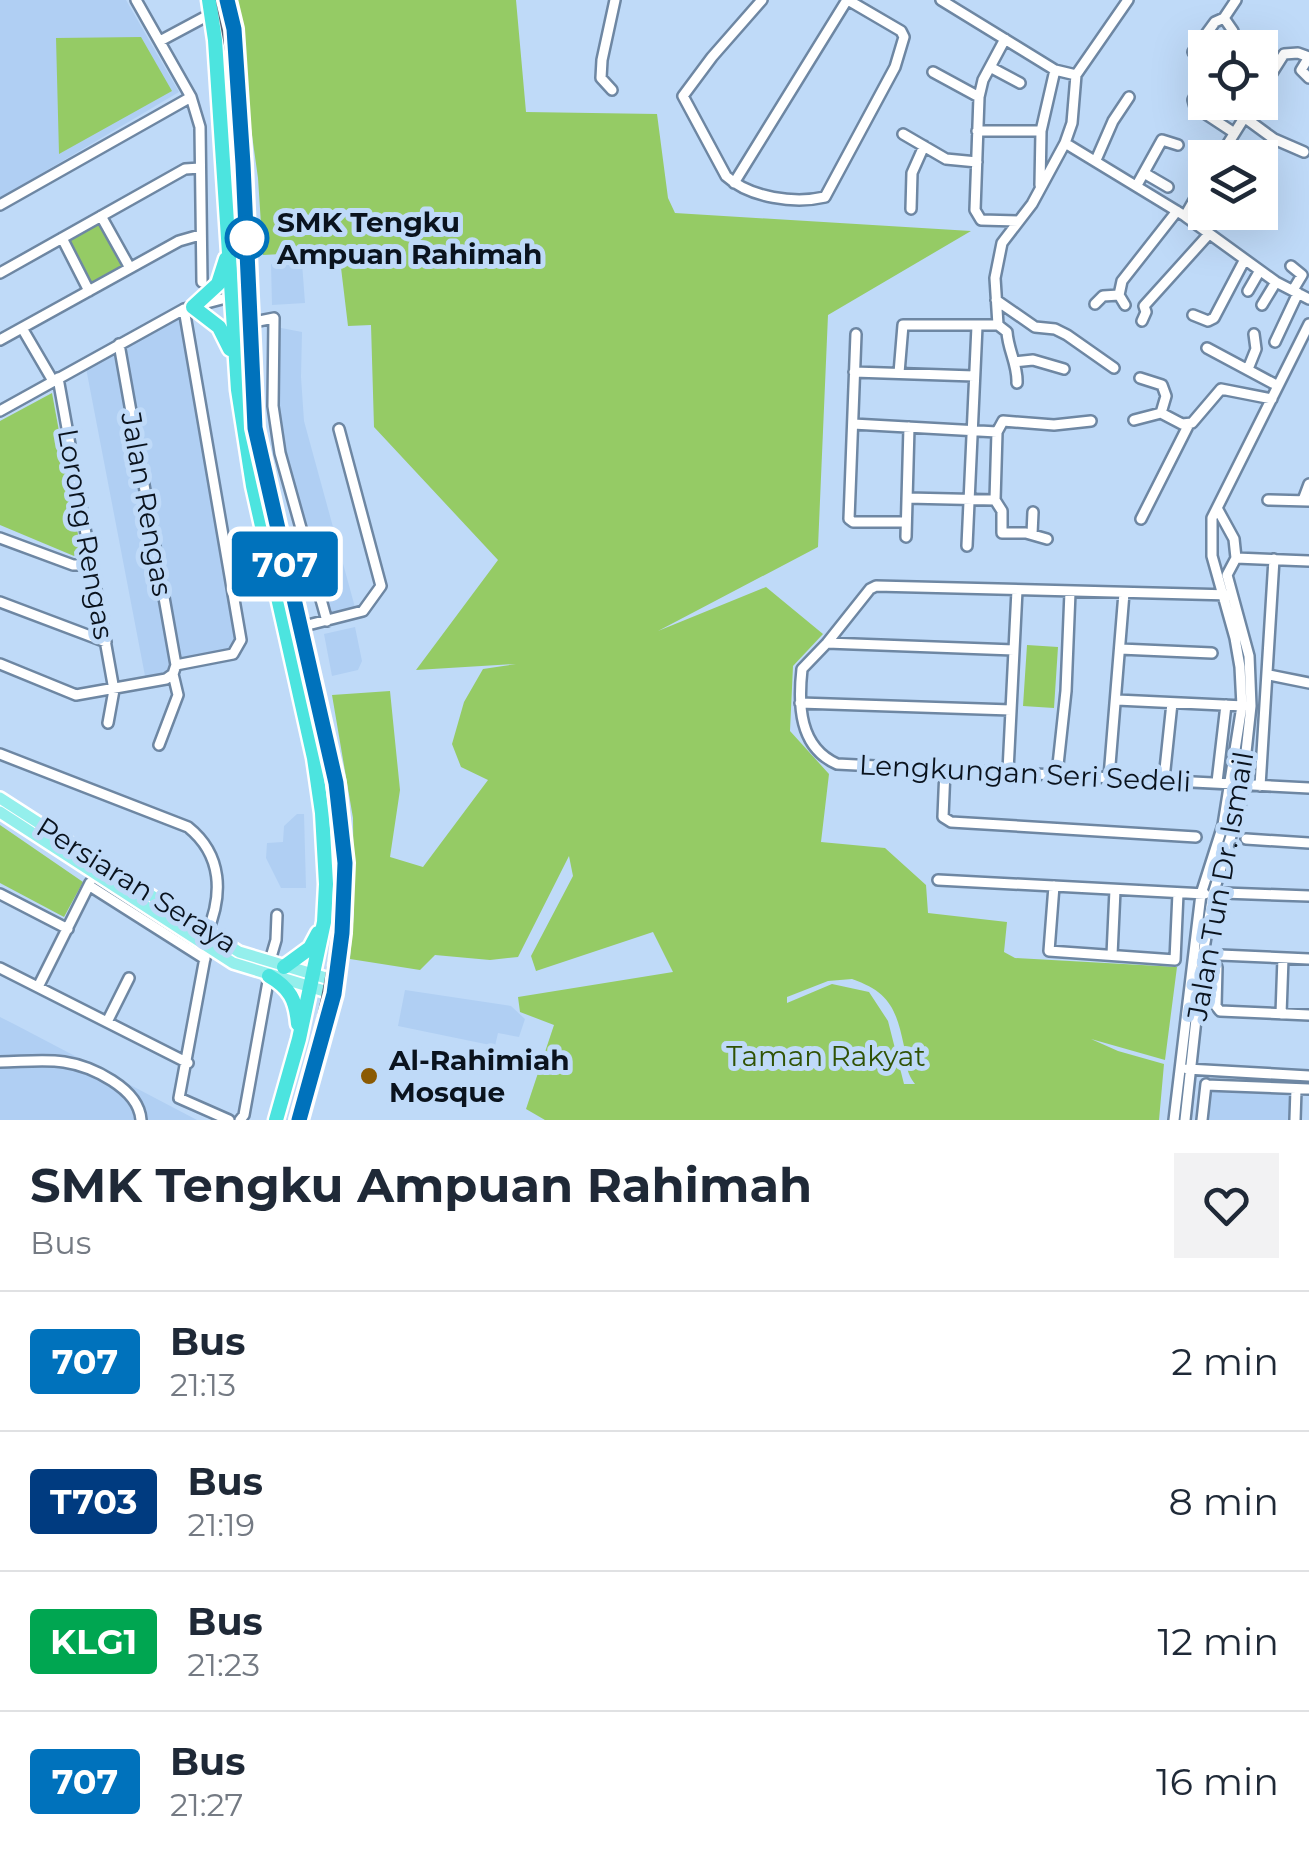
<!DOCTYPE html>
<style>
:root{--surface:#fff;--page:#f2f2f3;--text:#1f2937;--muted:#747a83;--line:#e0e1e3}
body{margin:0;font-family:Montserrat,sans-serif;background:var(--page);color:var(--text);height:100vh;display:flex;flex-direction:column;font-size:38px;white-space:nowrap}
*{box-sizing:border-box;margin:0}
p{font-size:32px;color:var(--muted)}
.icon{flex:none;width:55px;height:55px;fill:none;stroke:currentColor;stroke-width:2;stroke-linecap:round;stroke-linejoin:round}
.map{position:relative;height:1120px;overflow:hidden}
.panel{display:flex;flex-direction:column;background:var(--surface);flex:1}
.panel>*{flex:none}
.badge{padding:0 20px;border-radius:8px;font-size:35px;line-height:65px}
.fabs{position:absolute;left:1188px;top:30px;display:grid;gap:20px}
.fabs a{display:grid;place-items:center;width:90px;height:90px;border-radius:0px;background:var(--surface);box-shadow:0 10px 40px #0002;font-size:50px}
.map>.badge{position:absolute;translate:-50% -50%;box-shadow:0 0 0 5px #fff}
.round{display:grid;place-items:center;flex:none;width:105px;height:105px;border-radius:0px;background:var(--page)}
.summary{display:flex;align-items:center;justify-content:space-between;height:170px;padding:0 30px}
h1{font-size:48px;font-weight:700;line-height:75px}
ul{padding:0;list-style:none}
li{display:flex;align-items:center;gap:30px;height:140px;padding:0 30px;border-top:2px solid var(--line)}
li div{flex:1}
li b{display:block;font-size:38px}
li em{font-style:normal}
li .badge{min-width:110px;font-weight:700;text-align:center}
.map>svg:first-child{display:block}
.built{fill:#b0cff3}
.green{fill:#95cb65;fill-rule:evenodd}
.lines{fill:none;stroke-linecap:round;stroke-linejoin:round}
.minor-casing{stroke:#6e87a3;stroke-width:14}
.major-casing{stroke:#fff;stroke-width:16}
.highway-casing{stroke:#fff;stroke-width:19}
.minor{stroke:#fff;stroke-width:9}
.major{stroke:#94efec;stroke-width:11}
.highway{stroke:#4ce4df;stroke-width:14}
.tram{stroke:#536375;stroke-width:2.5}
.line-casing{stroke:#fff;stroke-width:22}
.line{stroke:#0072bc;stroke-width:15}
.stop-dot{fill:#fff;stroke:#0072bc;stroke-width:5}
.poi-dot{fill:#8b5a03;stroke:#bfdaf8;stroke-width:4}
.labels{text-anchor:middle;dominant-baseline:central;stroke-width:10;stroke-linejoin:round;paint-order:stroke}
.stop-label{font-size:28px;font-weight:bold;fill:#0a131e;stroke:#bfdaf8;text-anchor:start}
.street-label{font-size:28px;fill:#0a131e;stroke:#bfdaf8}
.park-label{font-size:28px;fill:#305204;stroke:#bfdaf8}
.poi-label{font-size:28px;font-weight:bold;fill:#0a131e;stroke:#bfdaf8;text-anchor:start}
</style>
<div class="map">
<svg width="1309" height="1120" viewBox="0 0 1309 1120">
<rect width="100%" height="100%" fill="#bfdaf8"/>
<path class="built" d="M0 0H126L179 92 0 198Z
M302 263 305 303 272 305 271 264Z
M180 316 239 639 232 652 173 663 171 673 146 681 86 368Z
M276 327 302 332 301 377 304 421 356 611 328 617 282 453 276 409Z
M355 627 362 661 358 670 332 676 324 634Z
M297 814H304L306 888H281L266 858 267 843 283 842 284 826Z
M405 990 511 1006 525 1019 519 1037 498 1033 495 1046 398 1026Z
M0 1017 12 1023 197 1120H0Z
M1209 1088 1293 1091 1292 1120H1205Z"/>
<path class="green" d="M233 0H516L526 112 657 114 668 198 675 213 971 231 828 315 818 547 658 631 766 587 823 634 793 666 790 731 829 774 821 842 885 848 926 885 928 913 1007 922 1004 952 1015 958 1177 967 1165 1060 1091 1039 1118 1051 1164 1064 1159 1120H545L526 1109 554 1025 520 1012 518 997 673 972 653 932 536 971 531 956 573 876 569 856 518 957 490 960 435 955 420 970 350 959 354 912 353 818 332 695 390 691 400 790 390 857 423 867 488 780 461 767 452 744 464 702 483 669 516 664 416 670 498 560 374 427 371 325 348 326 339 251 263 255 258 178ZM852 979C889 992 896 1008 904 1046 907 1062 905 1071 915 1084H904L888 1021 869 992 832 984 787 1003V997L828 981Z
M141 37 172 91 59 154 56 38Z
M98 221 124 268 92 286 65 240Z
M52 393 81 551 74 556 0 525V421Z
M1027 645 1058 647 1054 708 1023 706Z
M0 825 83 882 64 917 0 883Z"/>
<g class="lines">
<g class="minor-casing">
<path id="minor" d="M136 0 191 97 200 127 202 282
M762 0 712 57 683 96 726 176C750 198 795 204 825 197L895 67 904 37 901 31 848 0
M941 0 1055 70 1076 75
M1233 31 1224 18 1236 0
M1005 39 983 80 979 97 975 210 981 220 1018 221
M160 41 203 18
M1193 52 1215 22 1224 18
M1309 57 1301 70 1309 78
M990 67 1020 83
M933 72 979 97
M612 90 601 78 602 60 615 0
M1260 92 1284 54 1298 53 1309 57
M1196 94 1193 100 1195 107 1233 132
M1244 117 1274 139 1304 152
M977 131H1041
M903 134 946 159 977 162
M1065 143 1185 216 1276 282 1309 299
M1219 158 1254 102
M1096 160 1113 121 1129 97
M1144 173 1168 187
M734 183 847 0
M1040 185 1041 131 1055 70
M1137 185 1162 140 1178 145
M0 205 191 97
M911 209 912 173 924 146
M101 216 130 268
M1185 216 1205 181
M62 238 89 291
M1291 266 1302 275 1293 290
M0 273 185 169 200 168
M1248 291 1259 272
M996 300 1035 327 1055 329 1067 335 1114 368
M1095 304 1103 296 1119 295
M1125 305 1119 295 1122 281 1177 211
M1262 305 1276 282
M1193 315 1208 321 1214 318 1244 261
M1142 321 1146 312 1144 306 1209 234
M249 323 274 318 273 406 280 453 327 621
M998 325 995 278 1002 243 1032 204 1065 143 1072 123 1076 75 1128 0
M998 325 1007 332C1008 350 1018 365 1017 383
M22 328 53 381
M856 334 849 519 853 522H906
M0 340 179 241 200 235
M1275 342 1298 293
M119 344 176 665
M1207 348 1278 386
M1014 362 1033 360 1064 369
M1248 369 1256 349 1254 334
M854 372 974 376
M899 373 903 325H998
M58 378 114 690 108 723
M1140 378 1162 385 1166 396 1161 413 1182 424 1192 423 1221 389 1272 399
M0 411 184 309 241 294 245 282
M1134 420 1161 413
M853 424 997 432
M997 432 1003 421 1054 425 1091 421
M907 498 995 500 1002 511V533H1026L1047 539
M995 500 997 432
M1268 500 1309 501
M1303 500 1309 484
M1217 508 1234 539 1236 558
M1141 519 1189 424
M1032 534 1033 512
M906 537 909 427
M0 538 73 565H92
M967 546 977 326
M1231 595 876 586 870 589 827 643 802 669C798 705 799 747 837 764L1309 788
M0 602 106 642
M300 627 363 611 381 586 339 429
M827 643 1014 650
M1120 649 1212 653
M0 664 76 695 166 679 173 674 176 665
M176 665 233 654 241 640 184 309
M1269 675 1309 683
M1117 700 1244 706
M800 703 1011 710
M159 745 178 695 173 674
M0 754 188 827C223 855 223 895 207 933
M945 769 943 817 951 822 1196 837
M1008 771 1017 590
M1057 774 1066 691 1070 592
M1109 777 1124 593
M1164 779 1172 703
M1217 782 1226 705
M1260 786 1274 559
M1246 839 1309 843
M938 880 1205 894
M90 886 205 959
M1054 886 1049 951 1175 960 1178 893
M1224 893 1309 896
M0 894 68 929
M207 947 179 1098 229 1120
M1197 954 1309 959
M1112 955 1115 890
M269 964 276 940 277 915
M1217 967 1216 1006 1220 1011 1309 1015
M0 968 188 1063
M38 987 90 883
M1281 1014 1283 958
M107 1022 129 978
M0 1062C20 1062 44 1059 64 1062 91 1066 139 1088 141 1120
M1187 1069 1309 1076
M1206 1085 1309 1089
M240 1120 244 1115 269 976
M1174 1120 1201 894 1223 825 1242 706 1240 667 1235 638 1212 556V518L1309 324
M1185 1120 1203 955 1213 894 1240 807 1251 706 1249 656 1227 575 1236 558 1309 561
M1202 1120 1206 1084
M1295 1120 1296 1089"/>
</g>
<g class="major-casing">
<path id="major" d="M0 798 239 952 336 981
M0 812 233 963 334 994"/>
</g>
<g class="highway-casing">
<path id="highway" d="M209 0 215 40 238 390 253 486 314 758 322 813 326 884 324 922 299 1039 276 1120
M227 0 234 29 243 164 255 428 336 783 345 863 342 933 334 994 299 1120
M226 259 218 284 193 307 219 327 230 349
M284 967 310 948 318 933
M269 976C290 988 296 1000 298 1024"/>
</g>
<use href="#minor" class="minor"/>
<use href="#major" class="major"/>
<use href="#highway" class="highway"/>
<path class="tram" d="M217 0 229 66 248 388 329 765C350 900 327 992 291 1120"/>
</g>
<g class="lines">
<g class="line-casing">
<path id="line" d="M227 0 234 29 243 164 255 428 336 783 345 863 342 933 334 994 299 1120"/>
</g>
<use href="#line" class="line"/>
</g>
<circle class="stop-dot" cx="247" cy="238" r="20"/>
<circle class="poi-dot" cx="369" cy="1076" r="10"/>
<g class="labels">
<g class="stop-label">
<text x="277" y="222">SMK Tengku<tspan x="277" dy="32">Ampuan Rahimah</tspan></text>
</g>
<g class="street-label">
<text transform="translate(147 504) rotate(80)">Jalan Rengas</text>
<text transform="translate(86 534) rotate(80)">Lorong Rengas</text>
<text transform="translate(1025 773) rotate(3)">Lengkungan Seri Sedeli</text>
<text transform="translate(137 885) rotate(32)">Persiaran Seraya</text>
<text transform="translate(1220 886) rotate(-80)">Jalan Tun Dr. Ismail</text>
</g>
<g class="park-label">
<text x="826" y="1056">Taman Rakyat</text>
</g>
<g class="poi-label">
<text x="389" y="1060">Al-Rahimiah<tspan x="389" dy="32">Mosque</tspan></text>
</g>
</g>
</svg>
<div class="fabs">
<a><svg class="icon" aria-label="locate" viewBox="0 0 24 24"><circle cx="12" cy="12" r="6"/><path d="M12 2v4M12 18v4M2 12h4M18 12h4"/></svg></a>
<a><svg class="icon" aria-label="layers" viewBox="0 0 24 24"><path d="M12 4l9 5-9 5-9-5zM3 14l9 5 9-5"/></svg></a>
</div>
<b class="badge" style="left:285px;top:564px;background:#0072bc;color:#fff">707</b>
</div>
<section class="panel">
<div class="summary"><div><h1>SMK Tengku Ampuan Rahimah</h1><p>Bus</p></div><a class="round"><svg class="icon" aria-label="heart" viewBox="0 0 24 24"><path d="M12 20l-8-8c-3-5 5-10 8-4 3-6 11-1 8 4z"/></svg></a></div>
<ul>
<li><span class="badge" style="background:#0072bc;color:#fff">707</span><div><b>Bus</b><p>21:13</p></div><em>2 min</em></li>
<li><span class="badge" style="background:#003b80;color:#fff">T703</span><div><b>Bus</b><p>21:19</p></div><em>8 min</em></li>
<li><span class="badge" style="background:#00a651;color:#fff">KLG1</span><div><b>Bus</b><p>21:23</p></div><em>12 min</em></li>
<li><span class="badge" style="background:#0072bc;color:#fff">707</span><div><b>Bus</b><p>21:27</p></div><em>16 min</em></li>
</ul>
</section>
